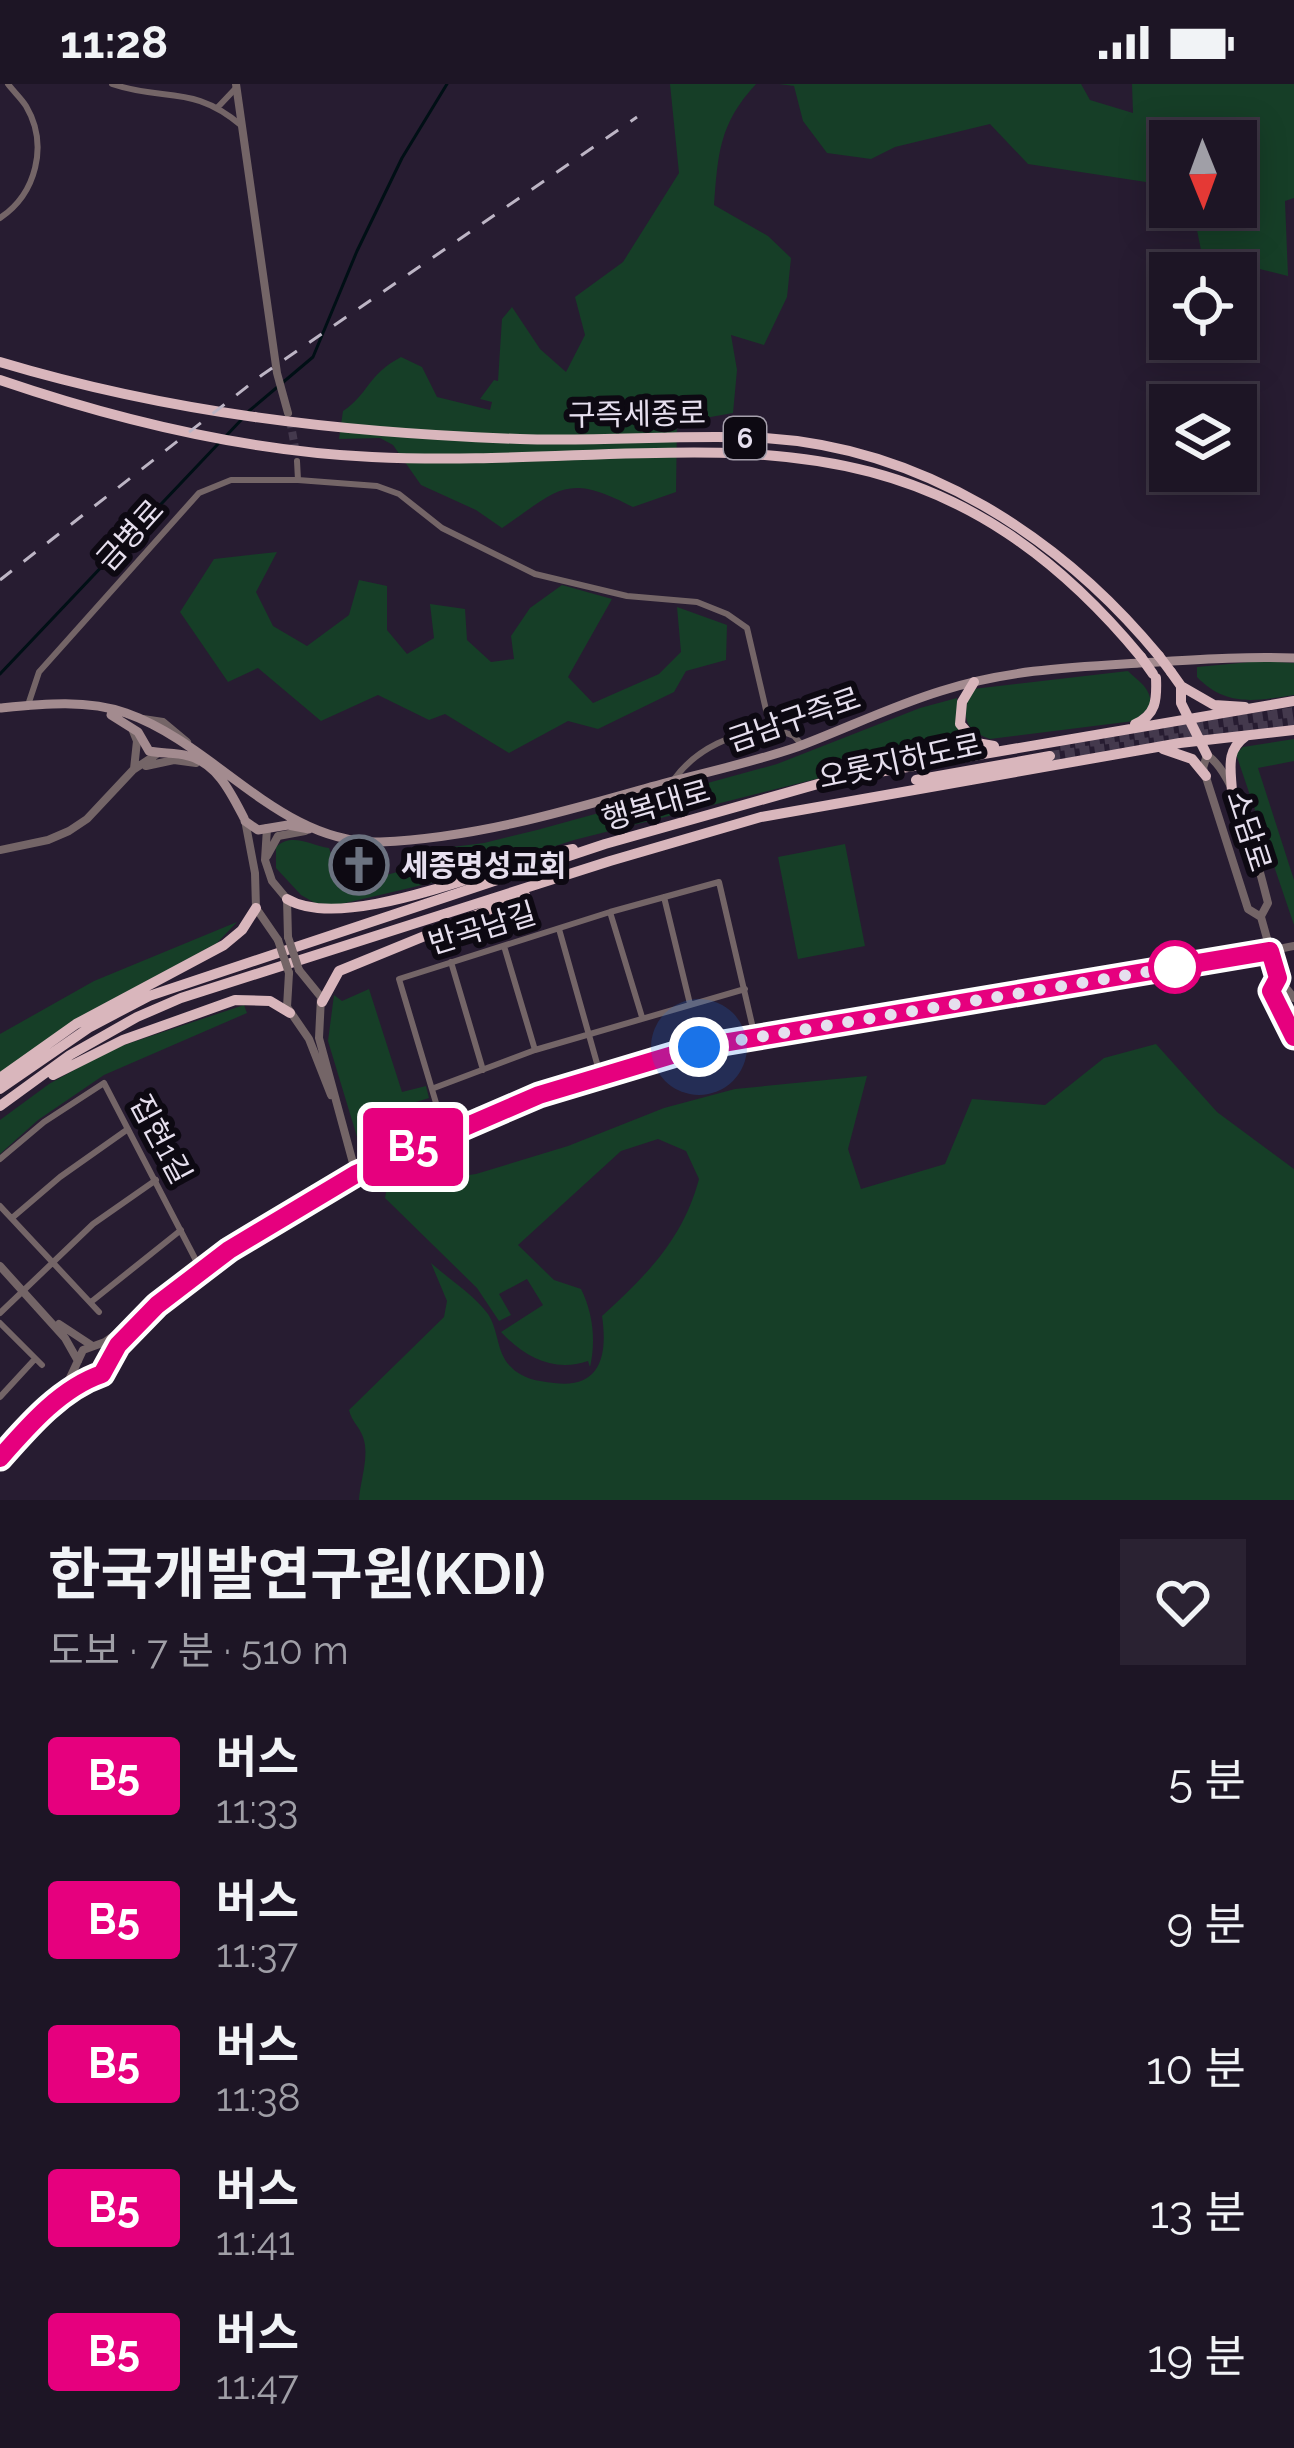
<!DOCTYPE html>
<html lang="ko">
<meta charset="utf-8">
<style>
:root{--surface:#1d1525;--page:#2a2232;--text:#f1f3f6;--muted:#a09fa7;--line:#3b3442}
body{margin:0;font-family:Raleway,"Noto Sans KR",sans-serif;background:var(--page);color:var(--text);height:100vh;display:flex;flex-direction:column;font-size:45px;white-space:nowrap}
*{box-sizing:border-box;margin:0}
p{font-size:39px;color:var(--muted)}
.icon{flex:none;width:66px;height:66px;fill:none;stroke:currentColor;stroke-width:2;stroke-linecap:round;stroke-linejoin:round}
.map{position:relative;height:1416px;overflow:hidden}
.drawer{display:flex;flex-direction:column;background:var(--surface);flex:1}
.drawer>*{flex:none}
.badge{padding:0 24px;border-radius:9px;font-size:42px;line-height:78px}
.needle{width:78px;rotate:179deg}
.fabs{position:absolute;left:1149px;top:36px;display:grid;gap:24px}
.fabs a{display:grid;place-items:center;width:108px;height:108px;border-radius:0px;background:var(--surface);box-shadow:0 6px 30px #0003,0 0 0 3px var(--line);font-size:60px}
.you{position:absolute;width:60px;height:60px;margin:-30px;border:9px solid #fff;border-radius:50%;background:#1a73e8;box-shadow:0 0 0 18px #1a73e833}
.map>.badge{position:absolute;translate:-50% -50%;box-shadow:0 0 0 6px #fff}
.round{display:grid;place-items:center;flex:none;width:126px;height:126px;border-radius:0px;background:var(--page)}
.summary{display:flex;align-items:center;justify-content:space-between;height:204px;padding:0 48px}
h1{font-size:57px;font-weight:700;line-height:90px}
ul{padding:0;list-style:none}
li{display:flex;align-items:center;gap:36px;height:144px;padding:0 48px}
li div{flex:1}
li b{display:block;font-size:45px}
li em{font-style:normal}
li .badge{min-width:132px;font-weight:700;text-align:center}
.status{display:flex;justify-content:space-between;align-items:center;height:84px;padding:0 60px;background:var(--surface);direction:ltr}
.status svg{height:33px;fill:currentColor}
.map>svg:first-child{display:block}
.green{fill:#163e27}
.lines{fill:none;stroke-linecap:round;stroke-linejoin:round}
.stream{stroke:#000f15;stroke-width:3}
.tertiary-tunnel{stroke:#44394d;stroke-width:8;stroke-dasharray:8 4;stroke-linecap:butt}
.trunk-tunnel{stroke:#44394d;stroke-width:10;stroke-dasharray:10 5;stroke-linecap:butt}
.minor{stroke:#746567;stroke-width:6}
.tertiary{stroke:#746567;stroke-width:8}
.secondary{stroke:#a38b8f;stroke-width:9}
.trunk{stroke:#d9b6bc;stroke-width:10}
.rail{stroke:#bdb5c5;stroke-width:3;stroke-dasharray:15 15;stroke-linecap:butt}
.tertiary-bridge{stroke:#746567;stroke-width:8}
.trunk-bridge{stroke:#d9b6bc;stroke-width:10}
.line-casing{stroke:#fff;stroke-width:27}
.line{stroke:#e6007e;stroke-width:18}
.walk{stroke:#e6dfee;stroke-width:12;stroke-dasharray:0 21.6}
.stop-dot{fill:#fff;stroke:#e6007e;stroke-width:6}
.labels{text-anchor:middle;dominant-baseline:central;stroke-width:12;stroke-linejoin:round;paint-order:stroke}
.shield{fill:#0d0912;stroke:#a59fac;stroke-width:3}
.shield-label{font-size:27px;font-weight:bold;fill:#e6dfee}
.street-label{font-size:30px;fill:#e6dfee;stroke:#0d0912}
.poi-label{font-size:30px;font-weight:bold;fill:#e6dfee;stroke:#0d0912;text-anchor:start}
</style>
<div class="status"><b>11:28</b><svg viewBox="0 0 49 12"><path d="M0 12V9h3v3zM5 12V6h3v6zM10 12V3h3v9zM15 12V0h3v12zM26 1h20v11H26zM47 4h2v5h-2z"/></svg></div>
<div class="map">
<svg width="1294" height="1416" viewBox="0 0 1294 1416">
<rect width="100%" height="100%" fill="#271c31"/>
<path class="green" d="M670 0H756C719 40 718 70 714 121L768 152 791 174 787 213 764 261 731 251 737 286 733 329 677 339 676 408 633 423C565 388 560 405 502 444L476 426 421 401 393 361 380 354 339 355 343 327C368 311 367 291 401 273L422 283 437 313 490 326 492 318 480 315 494 296 498 297 502 235 512 223 540 265 566 288 585 251 575 213 623 178 679 89Z
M779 0H1081L1090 16 1133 29 1132 0H1294V114L1285 117 1288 192 1202 171 1193 126 1189 123H1236V57H1170V112L1146 98 1028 80 990 40 895 63 871 75 827 69 803 37 794 2Z
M277 468 256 508 273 542 307 562 349 531 359 496 387 502V546L407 570 434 554 430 520 465 525 467 556 491 578 514 575 511 552 530 524 562 501 612 515 568 593 593 619 659 590 681 568 677 523 727 541 726 576 686 587 674 608 598 645 568 637 509 669 445 630 429 636 378 611 321 637 258 584 228 598 180 528 214 475Z
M1261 577 1294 579V611C1255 617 1226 623 1197 593V583Z
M1128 587C1139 598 1151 603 1151 622L1134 637 990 655C962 645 961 629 973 605Z
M957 614V640L971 660 970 666 820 694 574 756 465 791 337 821 315 819 301 811 276 784V763C292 748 310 761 329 764L342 803 438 777 436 765 484 759 537 746 777 680 920 624Z
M1294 655V677L1258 684 1294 796V841L1236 670 1243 663Z
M845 760 865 862 798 875 778 773Z
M237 838 217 859 76 935 0 991V950L94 897Z
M369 905 402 1008 426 1002 429 1014 397 1024 406 1051 370 1069 361 1066 328 957 334 911 342 917Z
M244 921 247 929 104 991 38 1036 0 1070V1036L49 1000 112 965Z
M1156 960 1217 1028 1294 1085V1416H359C360 1397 370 1372 363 1353 359 1342 352 1338 349 1326L444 1233 447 1217 431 1179C449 1195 474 1211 488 1230 499 1247 496 1267 510 1282 522 1295 537 1297 554 1299 600 1305 608 1272 602 1232 647 1191 683 1155 699 1095L686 1067 658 1055 621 1067 518 1161 554 1196 581 1205C593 1229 596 1257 590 1283L588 1277C554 1289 524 1273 501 1248L543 1221 527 1195 499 1210 511 1231 499 1237 477 1204 385 1114 387 1103 476 1090 568 1062 664 1024 735 1005 867 992 848 1065 861 1105 945 1080 972 1015 1045 1021 1104 974Z"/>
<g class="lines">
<path class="stream" d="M249 327 313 273 357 167 402 74 447 0
M225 353 243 334
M0 590 218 360"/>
<path class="tertiary-tunnel" d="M290 336 296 369"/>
<path class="trunk-tunnel" d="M1060 662 1294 628
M1050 672 1294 638"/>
<path class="minor" d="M112 0C165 18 193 0 242 42
M218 23 236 4
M0 134C36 110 49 61 26 22 21 14 14 8 8 0
M298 396 377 402 399 410 442 444 535 490 627 512 697 518 727 530 747 544 770 643C733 650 698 663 675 694
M28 621 39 588 199 409 231 396H298L297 377
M770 643 794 652 802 661
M664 813 690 920
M610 828 642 933
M559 845 600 990
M504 862 535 966
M451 878 483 986
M434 1004 535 966 745 905
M445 1049 399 895 610 828 719 798 755 953
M0 1075 44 1038 104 999 201 1186
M0 1122 99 1228
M12 1134 60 1093 128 1045
M91 1218 181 1146
M0 1229 93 1140 156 1096
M0 1239 42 1281
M0 1313 34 1276"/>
<path class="tertiary" d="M236 0 277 289 288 329
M143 635 163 638 187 658
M133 647 137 657 134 685
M1207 671 1203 684 1248 825 1261 833 1278 894 1294 914
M1207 671C1238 691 1258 782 1268 819L1261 832
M146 682 174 676 196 679
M245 736 255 789 256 824 278 856
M267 744 265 776 272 797 287 815 288 853
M0 766 48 756 69 747 87 735 133 686 157 670
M267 772 278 752 305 747
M299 886 321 913 319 954 356 1090
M289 889 287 923 309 955 331 1011
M1278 894 1271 907 1294 953
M0 1182 65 1254 78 1277
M157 1221C313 1096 507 1004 703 962 898 920 1098 901 1294 862
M59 1240 91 1261
M0 1374 69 1296 83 1266 105 1258 157 1221 118 1261 102 1290 80 1297 40 1329"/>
<path class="secondary" d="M0 624C41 620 87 615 126 629 215 660 281 761 380 758 473 754 559 729 647 704 697 690 748 680 797 663 845 645 892 622 941 607 1005 586 1073 583 1139 579 1191 576 1243 572 1294 574
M111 631 138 648 149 667C162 670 175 668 188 672 217 679 231 709 244 734
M245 737 258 746 288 741 309 745"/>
<path class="trunk" d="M0 278C170 329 343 349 520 355 602 358 684 350 765 354 923 364 1061 453 1159 572
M0 296C120 337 245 367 372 373 683 387 909 292 1141 573
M1171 588 1181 602V619L1207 671
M974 598 962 618 960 640 977 659 994 662
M1181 602 1214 621 1245 623
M1135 640C1156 631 1157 616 1156 594
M1163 665 1192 675 1206 692
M916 696 1050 672
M1232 708C1231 685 1225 667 1246 652
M287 815C348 851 503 776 573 765
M322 918 339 887 525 811
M53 991 123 956 235 916 270 917 290 929
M0 994 76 940 224 861 242 846 256 824
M0 1005 90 943 149 912 605 760 832 696 1294 617
M0 1022 70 971 137 933 181 914 610 777 761 733 1180 659 1294 646"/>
<path class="rail" d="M0 496 262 291 637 33"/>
<path class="tertiary-bridge" d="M288 853 299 886
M278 856 289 889"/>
<path class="trunk-bridge" d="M1159 572 1171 588
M1141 573 1153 590"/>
</g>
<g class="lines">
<g class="line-casing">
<path id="line" d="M0 1374C29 1341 61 1304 102 1290L118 1261 157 1221 229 1166 356 1090 539 1011 699 963 1270 867 1278 894 1271 907 1294 953"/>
</g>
<use href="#line" class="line"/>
<path class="walk" d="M699 963 1194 880 1175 883"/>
</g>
<defs>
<g id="church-ring" transform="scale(3)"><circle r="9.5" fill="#0d0912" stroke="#6b7280" stroke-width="1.5"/><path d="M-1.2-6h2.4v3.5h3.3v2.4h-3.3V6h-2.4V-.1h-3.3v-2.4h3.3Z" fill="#6b7280"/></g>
</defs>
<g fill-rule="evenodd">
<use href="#church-ring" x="359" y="781"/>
</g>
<circle class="stop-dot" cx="1175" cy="883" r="24"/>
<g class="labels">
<rect class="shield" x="724" y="333" width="42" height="42" rx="9"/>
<g class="shield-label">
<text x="745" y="354">6</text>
</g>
<g class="street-label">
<text transform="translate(637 330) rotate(-1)">구즉세종로</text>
<text transform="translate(130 451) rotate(-48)">금병로</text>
<text transform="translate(794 635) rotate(-19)">금남구즉로</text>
<text transform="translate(900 677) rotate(-12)">오롯지하도로</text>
<text transform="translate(656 721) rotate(-16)">행복대로</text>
<text transform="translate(1249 747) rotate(72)">소담로</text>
<text transform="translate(482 844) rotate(-17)">반곡남길</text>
<text transform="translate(161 1055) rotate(62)">집현1길</text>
</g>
<g class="poi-label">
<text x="401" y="781">세종명성교회</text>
</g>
</g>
</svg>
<div class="fabs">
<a><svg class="needle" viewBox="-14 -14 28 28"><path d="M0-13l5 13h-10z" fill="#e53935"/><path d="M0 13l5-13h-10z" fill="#a09fa7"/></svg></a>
<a><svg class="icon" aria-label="locate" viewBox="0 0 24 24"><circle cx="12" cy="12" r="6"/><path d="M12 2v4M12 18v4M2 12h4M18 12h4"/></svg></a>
<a><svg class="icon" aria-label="layers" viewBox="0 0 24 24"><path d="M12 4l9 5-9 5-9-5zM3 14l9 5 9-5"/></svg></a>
</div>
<div class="you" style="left:699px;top:963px"></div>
<b class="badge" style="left:413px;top:1063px;background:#e6007e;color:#fff">B5</b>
</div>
<section class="drawer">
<div class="summary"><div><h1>한국개발연구원(KDI)</h1><p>도보 · 7 분 · 510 m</p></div><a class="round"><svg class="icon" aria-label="heart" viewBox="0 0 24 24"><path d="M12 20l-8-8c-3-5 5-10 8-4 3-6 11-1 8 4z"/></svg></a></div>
<ul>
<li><span class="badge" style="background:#e6007e;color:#fff">B5</span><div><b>버스</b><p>11:33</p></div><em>5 분</em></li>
<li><span class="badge" style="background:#e6007e;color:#fff">B5</span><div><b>버스</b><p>11:37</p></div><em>9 분</em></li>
<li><span class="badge" style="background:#e6007e;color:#fff">B5</span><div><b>버스</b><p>11:38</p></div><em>10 분</em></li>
<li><span class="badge" style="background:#e6007e;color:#fff">B5</span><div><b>버스</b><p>11:41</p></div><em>13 분</em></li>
<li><span class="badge" style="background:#e6007e;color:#fff">B5</span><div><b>버스</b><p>11:47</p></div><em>19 분</em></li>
</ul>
</section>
